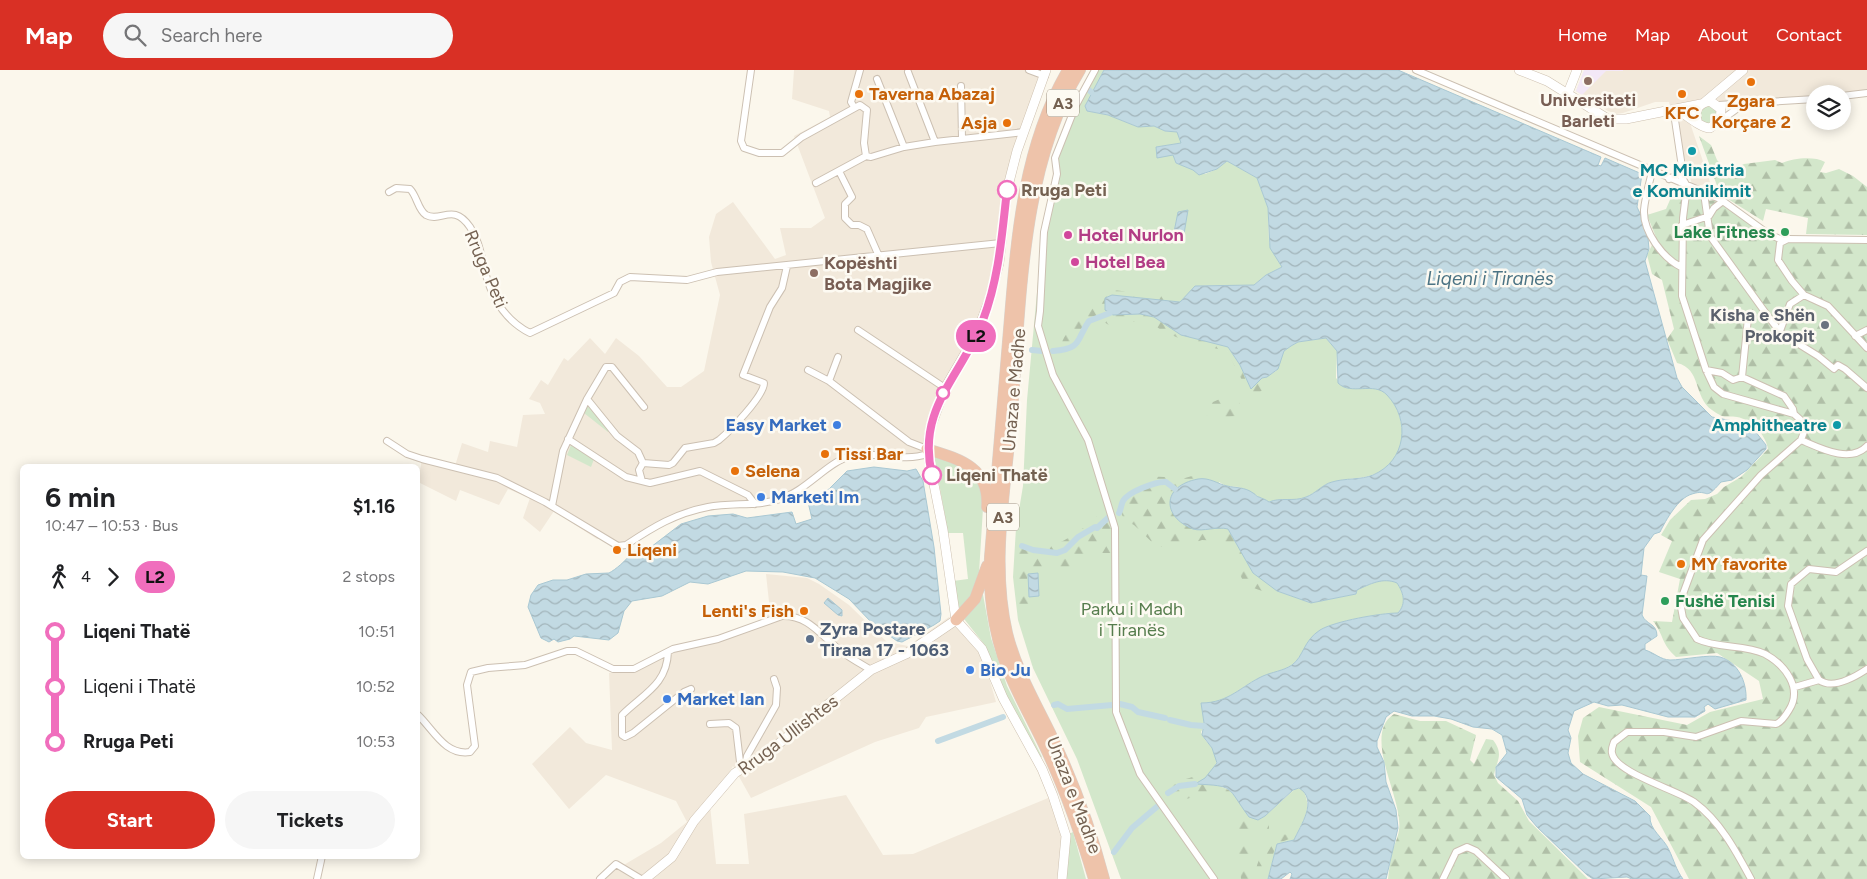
<!DOCTYPE html>
<meta charset="utf-8">
<style>
:root{--surface:#fff;--page:#f6f6f6;--text:#202124;--muted:#757577;--accent:#d93025}
body{margin:0;font-family:Figtree,sans-serif;background:var(--page);color:var(--text);height:100vh;display:flex;flex-direction:column;font-size:19px;white-space:nowrap}
*{box-sizing:border-box;margin:0}
p{font-size:16px;color:var(--muted)}
.icon{flex:none;width:28px;height:28px;fill:none;stroke:currentColor;stroke-width:2;stroke-linecap:round;stroke-linejoin:round}
.map{position:relative;flex:1;overflow:hidden}
.panel{position:absolute;left:20px;top:394px;width:400px;height:395px;display:flex;flex-direction:column;background:var(--surface);border-radius:8px;box-shadow:0 2px 12px #0003}
.panel>*{flex:none}
.badge{padding:0 10px;border-radius:16px;font-size:18px;line-height:32px}
.controls{position:absolute;left:1806px;top:15px;display:grid;gap:10px}
.controls a{display:grid;place-items:center;width:45px;height:45px;border-radius:50%;background:var(--surface);box-shadow:0 2px 12px #0003;font-size:25px}
.map>.badge{position:absolute;translate:-50% -50%;box-shadow:0 0 0 2px #fff}
.legs{display:flex;align-items:center;gap:8px;height:55px;padding:0 25px;font-size:16px}
.legs p{margin-inline-start:auto}
.overview{display:flex;align-items:center;justify-content:space-between;height:85px;padding:0 25px}
h1{font-size:28px;font-weight:700;line-height:38px}
.cta{display:flex;gap:10px;margin-top:auto;padding:10px 25px}
.cta a{flex:1;height:58px;border-radius:30px;background:var(--accent);color:#fff;font-size:20px;font-weight:700;line-height:58px;text-align:center}
.cta a+a{background:var(--page);color:var(--text)}
ul{padding:0 25px;list-style:none}
li{display:flex;align-items:center;gap:18px;height:55px;font-size:19px}
li i{display:grid;place-items:center;width:8px;height:100%;margin:0 6px;background:currentColor}
li i::after{content:'';width:12px;height:12px;margin:-6px;border:4px solid;border-radius:50%;background:var(--surface)}
li p{margin-inline-start:auto}
li:first-child i{background:linear-gradient(#0000 50%,currentColor 0)}
li:last-child i{background:linear-gradient(currentColor 50%,#0000 0)}
header{display:flex;align-items:center;gap:30px;box-sizing:border-box;height:70px;padding:0 25px;background:var(--accent);color:#fff}
header strong{font-size:24px}
nav{display:flex;gap:28px;margin-inline-start:auto;font-size:18px}
.search{width:350px;height:45px;background:var(--page);display:flex;align-items:center;gap:12px;box-sizing:border-box;padding:0 18px;border-radius:28px;color:var(--muted);font-size:19px}
.map>svg:first-child{display:block}
.residential{fill:#f2e9db}
.education{fill:#f3e8f7}
.green{fill:#d3e7cb}
.forest{fill:url(#forest-firs)}
.water{fill:url(#water-waves);stroke:#a9c8d3}
.lines{fill:none;stroke-linecap:round;stroke-linejoin:round}
.canal{stroke:#c2dae3;stroke-width:6}
.street-casing{stroke:#ccc0b2;stroke-width:8}
.secondary-casing{stroke:#cec1b0;stroke-width:10}
.highway-casing{stroke:#d8d3ce;stroke-width:12}
.street{stroke:#fff;stroke-width:6}
.secondary{stroke:#fff;stroke-width:9}
.highway{stroke:#eec3aa;stroke-width:11}
.line-1-casing{stroke:#fff;stroke-width:11}
.line-1{stroke:#f06ebd;stroke-width:8}
.education-dot{fill:#8d6e63;stroke:#fdfaf2;stroke-width:2}
.food-dot{fill:#e8710a;stroke:#fdfaf2;stroke-width:2}
.culture-dot{fill:#0f9aa8;stroke:#fdfaf2;stroke-width:2}
.stop-1-dot{fill:#fff;stroke:#f06ebd;stroke-width:2.5}
.leisure-dot{fill:#2e9e5b;stroke:#fdfaf2;stroke-width:2}
.hotel-dot{fill:#d1479c;stroke:#fdfaf2;stroke-width:2}
.worship-dot{fill:#6b7280;stroke:#fdfaf2;stroke-width:2}
.shop-dot{fill:#3f7fe0;stroke:#fdfaf2;stroke-width:2}
.service-dot{fill:#5c6f8a;stroke:#fdfaf2;stroke-width:2}
.labels{text-anchor:middle;dominant-baseline:central;stroke-width:5;stroke-linejoin:round;paint-order:stroke}
.shield{fill:#fdfaf2;stroke:#9d8f81;stroke-width:1}
.shield-label{font-size:16px;font-weight:bold;fill:#746151}
.food-label{font-size:18px;font-weight:bold;fill:#c56008;stroke:#fdfaf2;text-anchor:start}
.education-label{font-size:18px;font-weight:bold;fill:#785e54;stroke:#fdfaf2}
.culture-label{font-size:18px;font-weight:bold;fill:#0d838f;stroke:#fdfaf2}
.stop-label{font-size:18px;font-weight:bold;fill:#746151;stroke:#fdfaf2;text-anchor:start}
.leisure-label{font-size:18px;font-weight:bold;fill:#27864d;stroke:#fdfaf2;text-anchor:end}
.hotel-label{font-size:18px;font-weight:bold;fill:#b23c85;stroke:#fdfaf2;text-anchor:start}
.street-label{font-size:18px;fill:#746151;stroke:#fdfaf2}
.worship-label{font-size:18px;font-weight:bold;fill:#5b616d;stroke:#fdfaf2;text-anchor:end}
.shop-label{font-size:18px;font-weight:bold;fill:#366cbe;stroke:#fdfaf2;text-anchor:start}
.park-label{font-size:18px;fill:#567d4d;stroke:#fdfaf2}
.service-label{font-size:18px;font-weight:bold;fill:#4e5e75;stroke:#fdfaf2;text-anchor:start}
.water-label{font-size:19px;font-style:italic;fill:#4c7484;stroke:#fdfaf2}
</style>
<header>
<strong>Map</strong>
<div class="search"><svg class="icon" aria-label="search" viewBox="0 0 24 24"><circle cx="10" cy="10" r="6"/><path d="M15 15l6 6"/></svg>Search here</div>
<nav><a>Home</a><a>Map</a><a>About</a><a>Contact</a></nav>
</header>
<div class="map">
<svg width="1867" height="809" viewBox="0 0 1867 809">
<defs>
<pattern id="forest-firs" width="22" height="20" patternUnits="userSpaceOnUse" patternTransform="scale(1.25)"><rect width="22" height="20" fill="#d3e7cb"/><path d="M5 1l3.5 6h-7zM16 11l3.5 6h-7z" fill="#b0bfa7"/></pattern>
<pattern id="water-waves" width="16" height="10" patternUnits="userSpaceOnUse" patternTransform="scale(1.25)"><rect width="16" height="10" fill="#c2dae3"/><path d="M0 5q4-4 8 0t8 0" fill="none" stroke="#a2b4ba"/></pattern>
</defs>
<rect width="100%" height="100%" fill="#fbf7ec"/>
<path class="residential" d="M794 0H1046L1017 81 989 231 949 311 927 384 847 387 780 429 709 436 673 447 626 475 607 469H597L554 441 540 462 523 448 530 428 508 419 499 435 460 420 456 431 418 412 422 389 455 396 462 373 488 382 490 371 517 377 523 345 545 344 540 333 529 329 541 310 548 315 564 288 568 291 590 268 605 284 616 268 639 286 667 317H681L704 301 720 225 711 192 709 167 716 144 733 132 775 189 786 185 780 158H811L825 148 794 66 830 47 829 41 792 29Z
M1585 0H1867V20L1718 35 1689 50 1710 112 1693 118 1669 32H1655L1623 43 1616 44 1608 41 1576 21Z
M766 504 807 508 819 514 849 535 887 572 908 576 949 547 981 580 996 632 926 647 919 658 875 672 751 728 733 696 710 735 716 794H749L744 744 846 725 883 785 913 784 1053 726 1063 750 1062 809H600L661 773 687 752 676 731 606 705 569 739 532 694 570 657 586 673 612 680 609 603 640 600 666 586 765 548 770 541Z"/>
<path class="education" d="M1584 0H1623V1H1606L1582 25 1576 21Z"/>
<path class="green" d="M1096 0H1104L1085 36 1087 41 1108 45 1138 57 1154 56 1165 61 1177 62 1182 73 1156 77 1173 85 1176 93 1205 104 1217 99 1227 91 1257 108 1268 138 1269 172 1282 197 1266 205 1254 215 1195 216 1190 222 1125 246 1135 244 1222 275 1256 313 1276 301 1284 281 1291 276 1298 272 1326 268 1337 281 1336 308 1346 318C1358 318 1374 315 1384 322 1399 332 1408 366 1399 382 1396 387 1389 395 1384 399 1369 410 1349 407 1332 412 1323 414 1315 424 1306 427 1294 432 1281 427 1269 432L1239 417 1226 416 1219 412 1220 457 1277 521 1311 533 1356 524 1357 520C1370 514 1383 507 1397 512 1403 522 1407 533 1398 543 1381 543 1335 551 1321 560 1303 571 1305 584 1293 594 1285 601 1273 602 1264 606 1244 613 1227 635 1203 633L1204 656 1201 662C1206 677 1224 680 1213 701 1218 717 1243 745 1258 750L1265 746 1296 718 1303 720C1314 739 1301 753 1294 770L1277 774 1268 809H1121L1077 689 1033 598 1018 550 1013 507 1016 458 1023 416 1027 330 1044 147 1056 94 1071 48Z
M1699 45a9 9 0 1 1 18 0a9 9 0 1 1-18 0Z
M586 337H591L609 359 608 362 584 343Z
M571 375 594 389 591 397 567 385Z
M934 385 967 397 984 422 979 503 991 568 1007 616 1042 687 1040 688 1009 631 984 574 957 540 953 511 968 509 963 463H948Z
M1073 762 1086 809H1065L1068 791 1069 764Z"/>
<path class="forest" d="M1699 66 1711 75 1717 90 1725 99 1732 100 1744 94 1775 90 1782 93C1794 88 1814 86 1825 92L1820 102 1826 103 1839 99 1853 106 1867 117V165L1806 164 1808 148 1766 139 1763 151 1720 124Z
M1676 116 1707 131 1715 130 1770 167 1867 172V809H1689L1651 737 1580 692 1578 666 1583 648 1599 637 1687 655 1710 642 1763 629 1759 611 1717 583 1676 587C1661 574 1664 565 1653 551L1672 552 1680 509 1659 502 1672 471 1661 465 1670 450 1691 430 1705 429 1717 424 1724 417 1741 407 1768 379C1766 365 1751 349 1737 347 1723 345 1726 350 1712 340 1693 327 1702 299 1677 293L1667 269 1674 259 1662 210 1652 204 1647 185 1656 167 1647 145 1666 139Z
M1189 218 1190 222 1180 232 1112 225 1105 240 1113 245 1140 244 1154 247 1181 265 1228 277 1240 295 1246 311 1256 313 1262 308 1267 307 1263 320 1255 325 1247 320 1227 281 1187 272 1161 260 1150 252H1120L1112 257 1104 252 1068 286 1063 287 1060 283C1060 261 1087 244 1097 225L1113 220 1173 227Z
M1236 322 1243 345 1214 349 1207 346 1206 335Z
M1199 404 1208 409C1194 409 1177 413 1169 426L1195 459 1220 457 1228 459 1253 503 1277 521 1265 522 1245 515 1224 471 1202 470 1177 479 1156 476 1134 455 1124 450 1117 431 1143 406 1185 408Z
M1105 436 1112 455 1114 483H1085L1068 498 1045 499 1027 504 1029 546 1023 549C1013 527 1017 496 1019 472 1029 476 1039 478 1050 476 1067 472 1097 450 1105 436Z
M1394 644 1420 651H1446L1476 665 1470 690 1474 694 1486 669 1493 670C1504 684 1497 690 1494 705L1498 713 1518 731 1529 751 1588 809H1388C1389 800 1390 791 1392 782 1394 775 1398 768 1399 760 1404 730 1361 665 1394 644Z
M1213 701 1196 714C1230 716 1234 718 1250 749L1269 753V759L1252 760 1249 772 1258 774 1251 786 1250 807 1255 804C1258 787 1267 771 1283 764L1288 765 1289 769 1276 774 1273 785 1260 809H1241C1240 797 1238 786 1237 774 1237 749 1240 735 1217 720L1183 730 1170 727 1167 719 1179 711Z"/>
<path class="water" d="M1104 0H1398L1601 87 1598 95 1601 96 1605 88 1642 104 1637 137 1647 158 1649 179 1645 191 1677 308 1682 317 1712 347 1738 352 1755 361 1766 375V379L1747 400 1732 410 1721 412C1703 433 1710 418 1692 424 1678 428 1666 450 1660 462L1654 464 1644 478 1641 505 1647 506 1642 545C1646 555 1657 553 1657 566L1645 574V580C1653 582 1661 590 1670 590 1683 590 1710 584 1720 587 1738 592 1747 612 1746 630L1715 639 1708 634 1704 637 1705 641 1695 647H1668L1622 635 1608 636 1594 632 1574 641 1568 660 1571 668 1568 683 1571 693 1583 704 1635 731 1650 746C1649 760 1664 768 1669 780 1674 790 1676 800 1683 809H1632L1627 807 1593 809 1587 805 1537 757 1527 745 1522 729 1496 707V697L1507 683 1502 665 1492 659 1473 657 1451 649 1434 646H1412L1394 641 1386 647 1377 671V677L1384 692 1386 712 1396 740 1398 758 1386 809H1290L1292 804 1290 802 1281 809H1268L1277 774 1294 770C1300 756 1319 730 1299 718L1293 720 1265 746 1258 750 1249 747C1226 716 1236 716 1195 714L1205 708 1217 693 1212 678 1202 665 1204 653 1201 633C1229 633 1241 616 1263 606 1272 602 1283 601 1292 595 1304 586 1303 571 1320 560 1335 551 1381 543 1398 543 1407 533 1403 522 1397 513 1383 507 1370 514 1357 520L1356 524 1311 533 1277 521 1253 503 1228 459C1217 456 1203 462 1193 459 1162 447 1161 416 1198 409 1209 407 1218 414 1227 416 1236 418 1245 417 1253 423 1257 425 1255 426 1259 427 1263 429 1265 429 1269 432 1280 427 1294 432 1306 427 1315 424 1323 414 1332 412 1345 408 1361 410 1373 405 1406 391 1411 350 1387 325 1374 311 1351 326 1338 313L1337 281 1326 268 1298 272 1291 276 1284 281 1278 299 1267 307 1262 308 1251 319 1240 295 1228 277 1181 265 1154 247 1140 244 1113 245 1105 240V228L1112 225 1180 232 1195 216 1254 215 1266 205 1282 197 1270 178 1268 138 1257 108 1227 91 1217 99 1199 105 1193 100 1176 93 1173 85 1157 88 1156 77 1181 73 1177 62 1165 61 1154 56 1138 57 1108 45 1087 41 1085 36Z
M1188 140 1183 170 1173 168 1171 165 1174 162 1178 142Z
M874 397 907 401 916 399 923 411 934 477 941 544 940 551 934 555 902 572 897 571 872 553 849 529 815 508 783 502 746 501 708 514 690 512 662 526 632 531 624 541 618 563 609 570 574 566 570 569 558 572 554 569 549 572 541 568 528 537 531 525 538 515 553 510H567L586 504 609 503C615 500 627 490 631 483L651 477 681 454 708 446 733 444 747 448 792 442 796 454 812 449 808 432 829 419 847 401Z
M1038 503 1039 526 1029 527 1028 504Z
M828 528 842 540V546L838 545 824 533Z"/>
<g class="lines">
<path class="canal" d="M1089 20 1091 22
M1032 280 1042 281
M1053 281C1083 279 1076 269 1089 251L1110 243
M1119 443C1121 439 1121 435 1123 431 1128 422 1156 411 1166 412L1175 419
M1022 476 1033 480 1057 483 1065 480 1078 467 1095 457 1097 458 1109 447
M1120 634 1132 637 1138 642 1165 648
M1054 635 1058 634 1067 639 1112 635
M1170 650 1191 655 1204 656
M938 671 1003 647
M1168 723 1179 716 1195 714
M1114 782 1132 758 1159 735"/>
<g class="street-casing">
<path id="street" d="M751 0 741 71 744 78 759 83H782L802 67 860 35 867 40 864 73 866 86
M1029 0 1045 6
M1095 0 1076 35 1055 88 1057 104 1044 162 1040 241 1038 256 1053 305 1088 370 1115 458 1116 642 1140 704 1214 809
M1416 0 1720 129 1767 163 1782 170
M908 2 935 72
M877 9 904 77
M961 16 962 69
M1842 26 1867 23
M1718 35 1815 29
M854 37 851 32 860 0
M1720 51 1742 35
M839 101 852 127 845 134V148L852 155H859L867 159 878 184
M1652 102C1649 114 1645 128 1644 140 1643 162 1663 188 1681 197
M1680 104 1687 116 1683 148 1682 226 1706 300 1714 317 1723 324 1794 344 1804 353 1805 359 1801 370 1761 405 1703 470 1680 532 1683 548 1697 569C1718 579 1744 574 1765 584 1785 595 1803 618 1789 640 1786 645 1782 652 1776 654L1741 651 1696 667 1664 662H1627L1614 672C1613 675 1611 679 1612 683 1615 703 1678 720 1694 732 1720 751 1736 781 1751 809
M1669 109 1680 104 1682 97 1675 50
M816 113 866 86 871 87 904 77 935 72 1024 62
M389 122 396 118 410 119C417 126 418 140 426 145 441 153 453 132 470 157 478 169 480 180 483 193 489 223 502 249 530 263L614 223 620 212 630 207 687 210 717 202 1001 173
M1704 123 1710 166 1770 249 1781 263 1818 286 1834 299 1838 295 1845 299 1867 318
M1682 155 1709 146 1714 138 1723 131
M1867 170 1788 169 1780 173 1778 190 1792 211 1804 225 1828 236 1867 278
M858 260 945 318
M1780 261 1790 234 1804 225
M1855 266 1867 260
M808 300 829 311 909 372 927 379
M1706 300 1722 303 1733 310 1742 307 1784 326 1793 339 1794 344
M1742 307 1748 248
M829 311 838 287
M587 329 617 366 638 382 643 393
M568 369 626 407 650 413 700 401 748 425 755 434
M1801 370C1820 378 1850 394 1867 376
M387 371 407 384 422 389 497 408 545 432 618 476 626 475C653 457 676 443 708 437 732 432 757 437 780 429 806 421 827 393 848 387 874 380 902 393 927 384
M643 393 669 395 673 393 685 378 714 373 719 370C730 361 764 326 764 313L743 305 770 237 782 218 787 196
M642 411 639 400 643 393
M552 436 563 381 587 329 606 297H612L644 337
M668 582C667 615 643 624 622 645V665L625 667 633 663 684 622 691 619
M1819 610 1807 589 1788 536 1791 514 1809 499 1836 502 1867 481
M1795 617 1819 610C1833 620 1855 607 1867 599
M418 645C433 659 445 686 470 682L475 676 467 615 471 602 488 598 525 595 567 581H576L613 599H634L673 579 718 569 782 546C809 545 821 566 841 581 850 588 861 594 871 600
M710 654 729 653 736 658 740 692 745 697
M745 697 747 686 776 635 777 618 774 609
M317 809 322 786
M600 809 616 794 641 809
M1443 809 1456 782 1467 777 1476 781 1506 809"/>
</g>
<g class="secondary-casing">
<path id="secondary" d="M1046 0 1017 81 1007 120 999 193 989 231 976 265 945 318 931 356 927 379 943 460 956 550 982 579 1003 628 1042 699 1053 726 1066 766 1062 809
M1519 0 1547 11 1608 49H1626L1701 34
M1568 23 1577 0
M1705 32 1743 0
M1677 39C1686 45 1701 58 1710 58L1720 51 1721 39 1710 31C1699 33 1694 40 1697 50
M645 809 672 787 694 751 735 703 767 683 871 600 906 584 956 550"/>
</g>
<g class="highway-casing">
<path id="highway" d="M1068 0C1020 82 1016 179 1008 272 1002 344 996 416 990 487 988 531 996 577 1015 616 1025 638 1037 659 1047 681 1066 722 1081 765 1094 809
M1080 0C1019 100 1021 239 1011 353 1005 421 991 495 1007 563 1016 600 1035 632 1052 667 1074 713 1091 760 1104 809
M927 379C959 389 990 397 987 437
M956 550 975 529 987 496"/>
</g>
<use href="#street" class="street"/>
<use href="#secondary" class="secondary"/>
<use href="#highway" class="highway"/>
</g>
<g class="lines">
<g class="line-1-casing">
<path id="line-1" d="M932 405C916 338 962 306 983 250 999 208 1002 164 1007 120"/>
</g>
<use href="#line-1" class="line-1"/>
</g>
<g class="education-dot">
<circle cx="1588" cy="11" r="5"/>
<circle cx="814" cy="203" r="5"/>
</g>
<g class="food-dot">
<circle cx="1751" cy="12" r="5"/>
<circle cx="859" cy="24" r="5"/>
<circle cx="1682" cy="24" r="5"/>
<circle cx="1007" cy="53" r="5"/>
<circle cx="825" cy="384" r="5"/>
<circle cx="735" cy="401" r="5"/>
<circle cx="617" cy="480" r="5"/>
<circle cx="1681" cy="494" r="5"/>
<circle cx="804" cy="541" r="5"/>
</g>
<g class="culture-dot">
<circle cx="1692" cy="81" r="5"/>
<circle cx="1837" cy="355" r="5"/>
</g>
<g class="stop-1-dot">
<circle cx="1007" cy="120" r="9"/>
<circle cx="943" cy="323" r="6"/>
<circle cx="932" cy="405" r="9"/>
</g>
<g class="leisure-dot">
<circle cx="1785" cy="162" r="5"/>
<circle cx="1665" cy="531" r="5"/>
</g>
<g class="hotel-dot">
<circle cx="1068" cy="165" r="5"/>
<circle cx="1075" cy="192" r="5"/>
</g>
<circle class="worship-dot" cx="1825" cy="255" r="5"/>
<g class="shop-dot">
<circle cx="837" cy="355" r="5"/>
<circle cx="761" cy="427" r="5"/>
<circle cx="970" cy="600" r="5"/>
<circle cx="667" cy="629" r="5"/>
</g>
<circle class="service-dot" cx="810" cy="569" r="5"/>
<g class="labels">
<g class="shield">
<rect x="1047" y="19.5" width="32" height="27" rx="4"/>
<rect x="987" y="433.5" width="32" height="27" rx="4"/>
</g>
<g class="shield-label">
<text x="1063" y="33">A3</text>
<text x="1003" y="447">A3</text>
</g>
<g class="food-label">
<text x="869" y="24">Taverna Abazaj</text>
<text x="1751" y="31" text-anchor="middle">Zgara<tspan x="1751" dy="21">Korçare 2</tspan></text>
<text x="1682" y="43" text-anchor="middle">KFC</text>
<text x="997" y="53" text-anchor="end">Asja</text>
<text x="835" y="384">Tissi Bar</text>
<text x="745" y="401">Selena</text>
<text x="627" y="480">Liqeni</text>
<text x="1691" y="494">MY favorite</text>
<text x="794" y="541" text-anchor="end">Lenti's Fish</text>
</g>
<g class="education-label">
<text x="1588" y="30">Universiteti<tspan x="1588" dy="21">Barleti</tspan></text>
<text x="824" y="193" text-anchor="start">Kopështi<tspan x="824" dy="21">Bota Magjike</tspan></text>
</g>
<g class="culture-label">
<text x="1692" y="100">MC Ministria<tspan x="1692" dy="21">e Komunikimit</tspan></text>
<text x="1827" y="355" text-anchor="end">Amphitheatre</text>
</g>
<g class="stop-label">
<text x="1021" y="120">Rruga Peti</text>
<text x="946" y="405">Liqeni Thatë</text>
</g>
<g class="leisure-label">
<text x="1775" y="162">Lake Fitness</text>
<text x="1675" y="531" text-anchor="start">Fushë Tenisi</text>
</g>
<g class="hotel-label">
<text x="1078" y="165">Hotel Nurlon</text>
<text x="1085" y="192">Hotel Bea</text>
</g>
<g class="street-label">
<text transform="translate(486 199) rotate(67)">Rruga Peti</text>
<text transform="translate(1014 320) rotate(-85)">Unaza e Madhe</text>
<text transform="translate(788 665) rotate(-37)">Rruga Ullishtes</text>
<text transform="translate(1074 725) rotate(69)">Unaza e Madhe</text>
</g>
<g class="worship-label">
<text x="1815" y="245">Kisha e Shën<tspan x="1815" dy="21">Prokopit</tspan></text>
</g>
<g class="shop-label">
<text x="827" y="355" text-anchor="end">Easy Market</text>
<text x="771" y="427">Marketi Im</text>
<text x="980" y="600">Bio Ju</text>
<text x="677" y="629">Market Ian</text>
</g>
<g class="park-label">
<text x="1132" y="539">Parku i Madh<tspan x="1132" dy="21">i Tiranës</tspan></text>
</g>
<g class="service-label">
<text x="820" y="559">Zyra Postare<tspan x="820" dy="21">Tirana 17 - 1063</tspan></text>
</g>
<g class="water-label">
<text x="1490" y="208">Liqeni i Tiranës</text>
</g>
</g>
</svg>
<div class="controls">
<a><svg class="icon" aria-label="layers" viewBox="0 0 24 24"><path d="M12 4l9 5-9 5-9-5zM3 14l9 5 9-5"/></svg></a>
</div>
<b class="badge" style="left:976px;top:266px;background:#f06ebd;color:#111">L2</b>
<section class="panel">
<div class="overview"><div><h1>6 min</h1><p>10:47 – 10:53 · Bus</p></div><b>$1.16</b></div>
<div class="legs"><svg class="icon" aria-label="walk" viewBox="0 0 24 24"><circle cx="13" cy="4" r="2"/><path d="M13 8l-2 6 4 7M11 14l-3 7M7 12l3-4h3l4 4"/></svg>4<svg class="icon" aria-label="forward" viewBox="0 0 24 24"><path d="M9 5l7 7-7 7"/></svg><b class="badge" style="background:#f06ebd;color:#111">L2</b><p>2 stops</p></div>
<ul>
<li><i style="color:#f06ebd"></i><b>Liqeni Thatë</b><p>10:51</p></li>
<li><i style="color:#f06ebd"></i><span>Liqeni i Thatë</span><p>10:52</p></li>
<li><i style="color:#f06ebd"></i><b>Rruga Peti</b><p>10:53</p></li>
</ul>
<div class="cta"><a>Start</a><a>Tickets</a></div>
</section>
</div>
